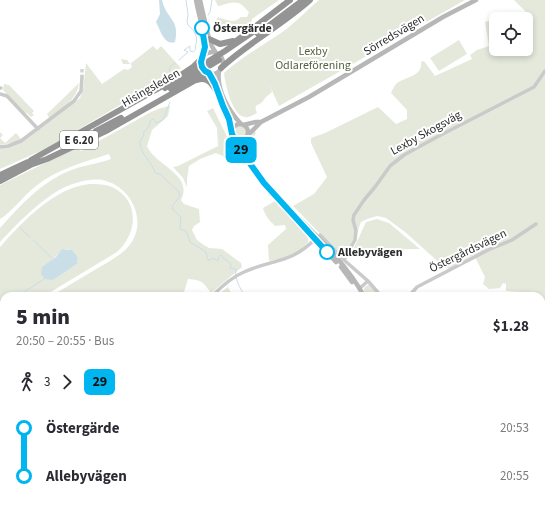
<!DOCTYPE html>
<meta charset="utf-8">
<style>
:root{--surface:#fff;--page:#f2f2f3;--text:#2b2b33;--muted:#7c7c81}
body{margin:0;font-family:"Source Sans 3",sans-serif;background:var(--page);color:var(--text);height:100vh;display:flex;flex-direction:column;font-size:15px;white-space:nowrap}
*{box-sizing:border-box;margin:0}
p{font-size:13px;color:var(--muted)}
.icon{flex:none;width:22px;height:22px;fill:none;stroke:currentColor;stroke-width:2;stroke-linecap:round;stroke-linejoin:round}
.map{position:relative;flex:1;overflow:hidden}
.side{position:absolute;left:0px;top:292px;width:545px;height:216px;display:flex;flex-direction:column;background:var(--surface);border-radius:12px 12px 0 0;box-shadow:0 2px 6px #0003}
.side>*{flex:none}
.badge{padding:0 8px;border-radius:6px;font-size:14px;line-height:26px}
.buttons{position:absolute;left:489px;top:12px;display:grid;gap:8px}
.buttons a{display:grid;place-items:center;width:44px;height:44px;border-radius:6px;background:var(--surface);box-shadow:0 2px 6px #0003;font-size:20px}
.map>.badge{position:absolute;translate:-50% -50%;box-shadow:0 0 0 2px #fff}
.legs{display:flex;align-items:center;gap:6px;height:44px;padding:0 16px;font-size:13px}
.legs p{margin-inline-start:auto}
.summary{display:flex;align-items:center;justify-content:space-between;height:68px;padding:0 16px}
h1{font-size:22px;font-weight:800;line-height:30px}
ul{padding:0 16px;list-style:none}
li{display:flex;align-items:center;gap:14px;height:48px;font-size:15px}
li i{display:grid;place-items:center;width:6px;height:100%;margin:0 5px;background:currentColor}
li i::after{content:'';width:10px;height:10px;margin:-5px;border:3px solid;border-radius:50%;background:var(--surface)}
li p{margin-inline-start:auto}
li:first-child i{background:linear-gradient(#0000 50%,currentColor 0)}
li:last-child i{background:linear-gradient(currentColor 50%,#0000 0)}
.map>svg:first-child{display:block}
.green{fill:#e4e9dc;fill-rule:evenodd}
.water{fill:#cadee7}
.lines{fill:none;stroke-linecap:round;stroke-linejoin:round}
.stream{stroke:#cadee7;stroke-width:1}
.street-tunnel{stroke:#d5d5d5;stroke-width:3.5;stroke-dasharray:3.5 2;stroke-linecap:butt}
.street{stroke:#cacaca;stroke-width:3.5}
.secondary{stroke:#b7b7b7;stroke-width:4.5}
.highway{stroke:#949494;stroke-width:6}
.highway-bridge{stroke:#949494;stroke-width:6}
.line-1-casing{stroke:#fff;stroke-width:9}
.line-1{stroke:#00b6f1;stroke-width:6}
.stop-1-dot{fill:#fff;stroke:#00b6f1;stroke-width:2}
.labels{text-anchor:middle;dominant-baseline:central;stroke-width:4;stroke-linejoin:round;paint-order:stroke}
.shield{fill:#fff;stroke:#6c6c6c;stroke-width:1}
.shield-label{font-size:11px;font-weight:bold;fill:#2d2d2d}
.stop-label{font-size:12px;font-weight:bold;fill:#2d2d2d;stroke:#fff;text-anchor:start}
.street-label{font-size:12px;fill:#2d2d2d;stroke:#fff}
.park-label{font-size:12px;fill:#53633f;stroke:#fff}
</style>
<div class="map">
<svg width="545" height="508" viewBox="0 0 545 508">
<rect width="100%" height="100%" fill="#fff"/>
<path class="green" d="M215 0H279L252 19 251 25 236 31 220 26 216 20 218 17C225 20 235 24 241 17H247L249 12C246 10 245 7 242 5 236 0 226 4 220 6H218Z
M319 0H465L279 106 269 84 272 92C267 96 267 96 263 101 258 107 253 103 257 113 253 115 249 118 245 117 232 116 225 83 224 73 241 57 262 46 281 33 294 24 306 11 319 0Z
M514 0H545V300L536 293 506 291V284L503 283 500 288 489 289 483 284 485 277 474 255 449 269 443 266 405 232 386 218 377 216 367 219 361 222 351 248 344 258 293 206 314 194 327 177 311 143V138L325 133 378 107 396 124 407 119V110L391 93C392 91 394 86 396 84 404 77 423 77 421 62L424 61 435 76 472 59 470 55 477 50 489 46 485 22 496 19V49H526V19H496L514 14 526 12Z
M459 40 467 54 439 71 430 58Z
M153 46 157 50 161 46 181 68C170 74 160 80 149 88L45 149 0 169V149L22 142 80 98 83 90 86 63 102 84 124 69 128 70 132 67 131 64H123L121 59 127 60 130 64Z
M79 83C77 100 62 108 49 118L47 114Z
M4 84 9 85 34 111 32 113 34 115 31 117 27 113H25L3 90Z
M170 106 168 116 152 130 147 146C155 166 194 174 181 200L184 204 199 209 200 222 194 226 192 230 197 240 204 245 209 248 222 249 241 263 242 267 211 293C203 282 202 280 188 279L184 292 188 296H51C67 287 82 277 98 268 108 262 120 256 128 247 148 225 134 189 106 181 97 178 86 180 76 183 49 190 19 222 0 242V228C21 205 40 183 69 171 83 165 97 164 111 159L109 154C84 162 57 169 36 186 23 196 14 210 0 219V185L76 148 81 151 151 112 161 108Z
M213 108 234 151 233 157H225L216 153 200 159 189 166 187 179V187L183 178 173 167 178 166 218 146 217 128 207 111Z
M234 132a6 6 0 1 1 12 0a6 6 0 1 1-12 0Z
M255 131 256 133C253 138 250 142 249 147 249 172 297 211 313 229 296 216 249 171 247 150 246 142 250 136 255 131Z
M0 132 3 135 0 138 5 143 16 133 21 139 16 142 0 145Z
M90 184C97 184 105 184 112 187 140 200 138 233 117 252L44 296H4V321L0 323V247C22 222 55 187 90 184ZM63 249H68L78 258 77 264 53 280 51 261Z
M275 201C282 209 312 232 308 242 307 244 303 247 301 249 292 256 281 259 269 261L268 245 286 229 285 225H284L275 226C270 221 265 216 263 208Z
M377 219 389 223 420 249 353 250 366 222Z
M368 285H370L380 296H366C364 291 362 288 368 285Z
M228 287 231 293V296H216Z
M541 342 545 343V480L541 483Z
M4 366V504H135L140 507 155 504 158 508H0V371Z
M484 504H513L508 508H488Z"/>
<path class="water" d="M159 0H162C167 21 180 18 175 42 164 46 160 29 156 22L160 14Z
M62 249 72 250 78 258 77 264 53 280 45 279 41 274 42 267 56 257Z"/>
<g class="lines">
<path class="stream" d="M208 15 210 12 212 0
M179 60 188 52 184 50 190 46V51L193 52 196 49 195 47C199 38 195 31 188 25L187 22 188 14 186 0
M169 73 170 67 175 63
M169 75V77
M170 102 163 120 156 123 153 119 150 121 149 126 145 132H143L144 135 140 141C140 156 152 160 155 173L160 174 179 192 180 196 173 205 172 209 181 217 180 229 186 231 190 242 206 252 208 260H210L213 258 218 261 219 256 221 255 224 259 228 261 231 264 230 268 236 269C234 277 240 289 245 296
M20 228 30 237
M33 240 53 259
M18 296 44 279
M1 307 4 305
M347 504 348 508"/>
<path class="street-tunnel" d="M82 69V77"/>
<path class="street" d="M0 88H1
M0 94 7 96 38 129
M0 147 8 146 21 141 74 101 81 91 82 77
M320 235 344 260 368 281 381 296
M344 260 355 240 356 231 353 220 354 215 364 200 375 187 390 166 404 155 437 137 534 87 545 71
M360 288 368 281
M212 296C221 287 232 277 244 272 272 259 291 264 315 239
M409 296 417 287 488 250 512 240 536 224
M0 461 4 462
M0 477 4 471
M203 504 205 508"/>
<path class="secondary" d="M196 0C199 18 207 37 204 56
M200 0 209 39 211 45 216 53
M201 63a11 11 0 1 1 22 0a11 11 0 1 1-22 0Z
M219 71C216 90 229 111 241 124
M209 73C215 84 218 95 223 106 227 114 230 121 232 131
M232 132a8 8 0 1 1 16 0a8 8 0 1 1-16 0Z
M243 125 256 122H261
M247 136 261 122 309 97 443 17 476 0
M234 138C266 201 330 235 364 296
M241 140 247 158
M310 234 336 262
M341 267 352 282
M475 504 480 508"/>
<path class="highway" d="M258 34 303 0
M209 39 220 44 233 41
M231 45 290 0
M221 68C248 43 282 25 310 0
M197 80C208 76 213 85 218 94
M96 131 121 118
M31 160 175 79 193 67 202 58
M33 164 47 159 108 130 208 73
M0 175 28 162
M0 181 36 162"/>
<path class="highway-bridge" d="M165 88 225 51 256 30
M171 89 219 60"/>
</g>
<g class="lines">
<g class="line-1-casing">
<path id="line-1" d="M202 28 205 47 201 62 202 67 205 71 209 73 215 84 223 106 229 119 232 134 241 151 264 183 327 252"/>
</g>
<use href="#line-1" class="line-1"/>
</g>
<g class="stop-1-dot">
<circle cx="202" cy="28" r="7"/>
<circle cx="327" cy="252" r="7"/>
</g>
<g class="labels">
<rect class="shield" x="60" y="131" width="38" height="18" rx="3"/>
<g class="shield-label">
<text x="79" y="140">E 6.20</text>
</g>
<g class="stop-label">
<text x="213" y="28">Östergärde</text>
<text x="338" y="252">Allebyvägen</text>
</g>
<g class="street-label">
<text transform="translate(394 35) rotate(-31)">Sörredsvägen</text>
<text transform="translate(151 88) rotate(-30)">Hisingsleden</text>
<text transform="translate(426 133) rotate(-29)">Lexby Skogsväg</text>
<text transform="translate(468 251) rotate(-26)">Östergårdsvägen</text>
</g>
<g class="park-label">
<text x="313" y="51">Lexby<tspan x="313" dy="14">Odlareförening</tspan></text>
</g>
</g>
</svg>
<div class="buttons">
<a><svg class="icon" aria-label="locate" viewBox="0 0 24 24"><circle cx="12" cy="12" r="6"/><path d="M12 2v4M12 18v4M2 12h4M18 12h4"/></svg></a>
</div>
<b class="badge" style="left:241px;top:150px;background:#00b6f1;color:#111">29</b>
<section class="side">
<div class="summary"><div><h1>5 min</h1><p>20:50 – 20:55 · Bus</p></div><b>$1.28</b></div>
<div class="legs"><svg class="icon" aria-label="walk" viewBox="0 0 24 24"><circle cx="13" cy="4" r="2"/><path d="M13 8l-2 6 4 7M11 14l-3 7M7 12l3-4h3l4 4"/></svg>3<svg class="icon" aria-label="forward" viewBox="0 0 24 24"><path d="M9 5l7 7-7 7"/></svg><b class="badge" style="background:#00b6f1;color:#111">29</b></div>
<ul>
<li><i style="color:#00b6f1"></i><b>Östergärde</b><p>20:53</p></li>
<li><i style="color:#00b6f1"></i><b>Allebyvägen</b><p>20:55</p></li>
</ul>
</section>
</div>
